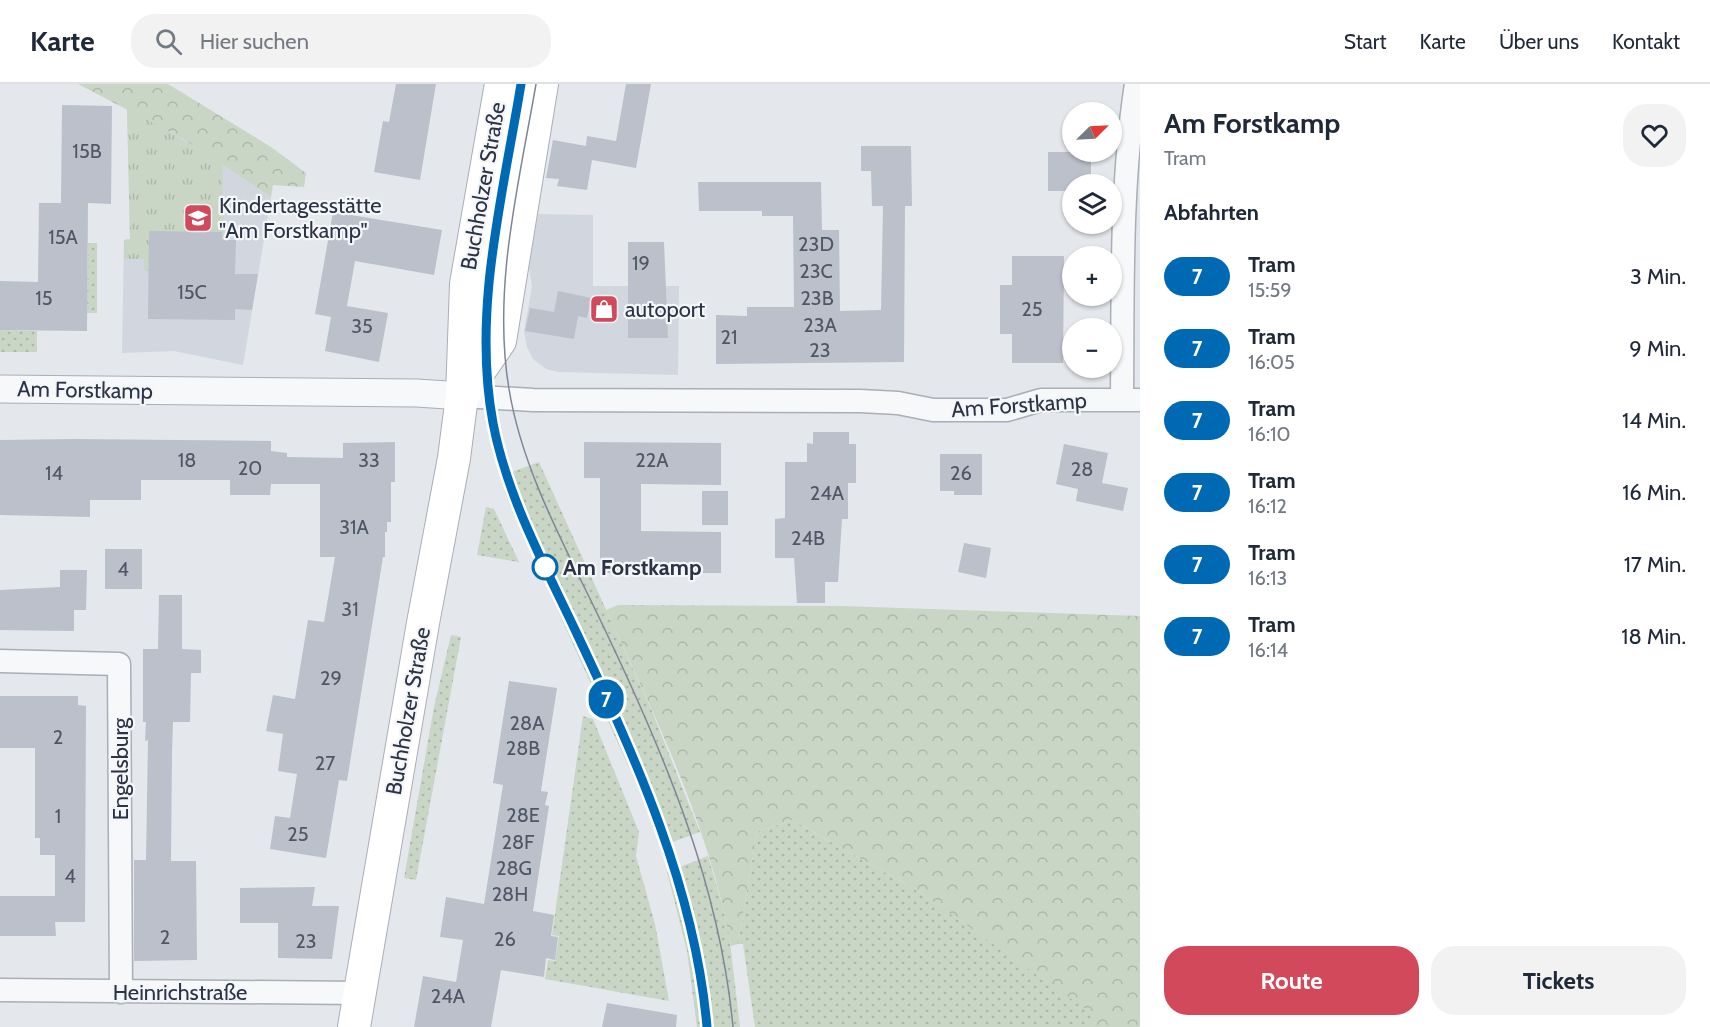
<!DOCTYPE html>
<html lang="de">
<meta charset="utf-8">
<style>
:root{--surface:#fff;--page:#f2f2f3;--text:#1f2937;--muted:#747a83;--line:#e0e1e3;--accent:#d1495b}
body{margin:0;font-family:Cabin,sans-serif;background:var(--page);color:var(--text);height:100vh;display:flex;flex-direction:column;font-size:22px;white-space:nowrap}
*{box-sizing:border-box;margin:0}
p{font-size:20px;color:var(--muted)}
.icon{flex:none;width:33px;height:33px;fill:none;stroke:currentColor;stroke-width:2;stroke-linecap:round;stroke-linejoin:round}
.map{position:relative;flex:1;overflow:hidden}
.panel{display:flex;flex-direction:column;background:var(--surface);width:570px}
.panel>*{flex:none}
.badge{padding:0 12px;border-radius:20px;font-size:21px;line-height:39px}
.needle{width:39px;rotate:66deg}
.buttons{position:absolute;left:1062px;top:18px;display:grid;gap:12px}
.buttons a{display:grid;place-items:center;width:60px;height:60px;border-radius:50%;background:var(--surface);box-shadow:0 2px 4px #0004;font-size:30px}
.map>.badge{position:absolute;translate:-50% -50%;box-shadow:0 0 0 3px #fff}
h2{padding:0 24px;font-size:22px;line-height:54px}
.round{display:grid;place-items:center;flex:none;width:63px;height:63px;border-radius:24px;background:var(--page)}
.head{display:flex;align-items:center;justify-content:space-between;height:102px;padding:0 24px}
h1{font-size:28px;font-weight:700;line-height:45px}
.primary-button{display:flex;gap:12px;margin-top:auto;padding:12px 24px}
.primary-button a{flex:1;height:69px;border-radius:24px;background:var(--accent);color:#fff;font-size:24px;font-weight:700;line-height:69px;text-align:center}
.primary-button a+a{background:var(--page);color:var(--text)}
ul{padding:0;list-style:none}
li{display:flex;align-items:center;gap:18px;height:72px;padding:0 24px}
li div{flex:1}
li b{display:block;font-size:22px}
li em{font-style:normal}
li .badge{min-width:66px;font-weight:700;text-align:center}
header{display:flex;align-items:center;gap:36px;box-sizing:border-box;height:84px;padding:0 30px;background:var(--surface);border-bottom:2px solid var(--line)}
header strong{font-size:28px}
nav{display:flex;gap:33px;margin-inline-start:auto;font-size:21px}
.search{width:420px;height:54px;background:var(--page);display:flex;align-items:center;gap:15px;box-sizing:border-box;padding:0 21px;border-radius:24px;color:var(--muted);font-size:22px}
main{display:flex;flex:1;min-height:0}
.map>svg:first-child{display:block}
.built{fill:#d2d6de}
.grass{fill:url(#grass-dots)}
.forest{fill:url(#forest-crowns)}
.park{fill:url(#park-tufts)}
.building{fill:#bbc0ca}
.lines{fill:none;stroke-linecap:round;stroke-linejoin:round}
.minor-casing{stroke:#a9aeb7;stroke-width:25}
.tertiary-casing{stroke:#a9aeb7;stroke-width:29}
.secondary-casing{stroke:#a9aeb7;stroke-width:34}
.minor{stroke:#f7f8fa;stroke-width:22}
.tertiary{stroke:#f7f8fa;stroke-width:27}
.secondary{stroke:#fff;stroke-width:32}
.tram{stroke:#7d8696;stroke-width:1.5}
.line-casing{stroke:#fff;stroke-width:14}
.line{stroke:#0069b4;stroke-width:9}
.stop-dot{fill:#fff;stroke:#0069b4;stroke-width:3}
.labels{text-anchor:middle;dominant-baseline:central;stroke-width:4.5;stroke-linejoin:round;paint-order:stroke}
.number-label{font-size:20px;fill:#4f5766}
.street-label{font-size:22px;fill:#2b3445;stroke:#f4f6f9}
.poi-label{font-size:22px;fill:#2b3445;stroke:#f4f6f9;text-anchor:start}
.stop-label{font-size:22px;font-weight:bold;fill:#2b3445;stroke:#f4f6f9;text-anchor:start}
</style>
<header>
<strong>Karte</strong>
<div class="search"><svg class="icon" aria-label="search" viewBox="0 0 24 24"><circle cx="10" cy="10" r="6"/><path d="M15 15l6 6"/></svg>Hier suchen</div>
<nav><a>Start</a><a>Karte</a><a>Über uns</a><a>Kontakt</a></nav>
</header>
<main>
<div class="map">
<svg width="1140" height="943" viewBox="0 0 1140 943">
<defs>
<pattern id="grass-dots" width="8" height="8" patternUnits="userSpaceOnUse" patternTransform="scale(1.5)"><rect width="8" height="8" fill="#c9d6c5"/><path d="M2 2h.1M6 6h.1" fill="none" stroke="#adb8ab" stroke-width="1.8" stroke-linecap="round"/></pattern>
<pattern id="forest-crowns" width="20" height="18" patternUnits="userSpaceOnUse" patternTransform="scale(1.5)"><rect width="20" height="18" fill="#c9d6c5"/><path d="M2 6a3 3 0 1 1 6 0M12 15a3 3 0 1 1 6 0" fill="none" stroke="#adb8ab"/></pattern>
<pattern id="park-tufts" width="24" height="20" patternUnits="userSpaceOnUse" patternTransform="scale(1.5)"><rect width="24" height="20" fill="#c9d6c5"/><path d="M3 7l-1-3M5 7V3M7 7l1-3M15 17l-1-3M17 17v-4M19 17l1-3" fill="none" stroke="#adb8ab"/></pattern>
</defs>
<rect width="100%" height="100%" fill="#e4e7ec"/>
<path class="built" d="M127 24 183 55 271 113 243 281 174 267 122 269 124 156 130 155Z
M538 130 593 131V202H679L678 291 558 288 546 285 533 275 527 263 524 247 532 203 529 182Z"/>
<path class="grass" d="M513 0H530L501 176 484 173Z
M88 159H97V229H87Z
M0 246 37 247V268H0Z
M539 378 652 627 700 748 661 762 633 692 509 420 500 392Z
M486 423 494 425 519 478 477 471Z
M451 551 461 553 416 796 404 794 434 623Z
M583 632 593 635 639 748 636 772 655 840 669 917 545 895 548 876 555 877 559 852 552 851Z
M792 736 918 807 1095 931 1091 943H755L743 860H738L757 748Z
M708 772 728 841 740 943H697L687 867 667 788Z"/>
<path class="forest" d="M78 0H168L271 63 306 89 304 103 273 101 271 113 183 55Z
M618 521 842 522 1140 532V943H1091L1094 931 918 807 792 736 757 748 738 860 731 862C710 744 656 634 606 526Z"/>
<path class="park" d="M127 24 222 79 224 156 149 155V187L144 186V175H124V156L130 155Z"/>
<path class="building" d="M396 0H436L420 96 374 88 383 37 389 38Z
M626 0H651L636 84 592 76 587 106 557 102 559 95 546 94 553 56 586 62 587 52 616 57Z
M62 21 112 22 111 120 88 119 87 247 0 246V197L38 198 39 119H61Z
M861 62H911L912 122H905L904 278 716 280V231L747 232V223H794L793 132H762V127H699L698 98H821L822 146H839L840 227 881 226 883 122H872L871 87H861Z
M1048 68H1091V100H1072V107H1048Z
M333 128 442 146 434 191 355 177 347 222 388 229 379 278 325 267 331 233 315 230Z
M149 147 222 148V156H236L235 190H258L252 226 235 225V236L148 235Z
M628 158H664L668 254H628Z
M1012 172H1064L1063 279H1012V250H1000V201H1012Z
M558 207 591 214 587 234 578 232 574 255 525 247 530 224 554 228Z
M813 348H849V360H856V399H848V435H842L838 498H825V519H797L794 474H775V435L785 434V378H807V359L813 360Z
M74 355 271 357V367L287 369V373L343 374V359L395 358V398H391V438H387V448H385V473H383L347 697 339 696 326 774 270 765 275 732 290 734 297 690 278 687 283 650 266 647 273 611 295 615 308 536 324 538 335 473H320V400H271L270 411H230V396H141V416H90V433L0 431V356Z
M584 358 721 359V401L641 400V447L721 448V489H600V394H584Z
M1064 360 1108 369 1102 399 1128 404 1123 427 1076 417 1078 405 1056 400Z
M940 370H982V411H954V407H940Z
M702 407H728V441H702Z
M964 459 991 464 986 494 958 488Z
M105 465H142V505H105Z
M60 486H87L86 526H74V547L0 546V506L60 503Z
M159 511H182V565L201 566V589H191L190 638H173L172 668 171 777H196L197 876 134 877V776H146L148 656 145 657 146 638H143V565H158Z
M509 597 557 604 541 707 548 708 545 721 549 722 533 827 554 831 551 852 558 853 555 876 546 874 544 893 501 886 491 943H414L423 892 456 898 463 856 440 853 446 813 484 820 503 701 493 699Z
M0 612H78V621L86 622 85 838H55L56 852H0V812H55V771H40V754H35V664H0Z
M315 803 312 822H339L332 875 278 874V839H240V804Z
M607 919 677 931 676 943H602Z"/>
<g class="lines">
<g class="minor-casing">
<path id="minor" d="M462 312 533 316 860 317 898 319 933 326H1007L1041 316H1140
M1122 315C1123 210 1120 104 1136 0
M0 577 119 580 121 908
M0 906 360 909"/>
</g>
<g class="tertiary-casing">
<path id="tertiary" d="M0 305 417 309 462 312"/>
</g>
<g class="secondary-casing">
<path id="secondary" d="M462 312 500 257 542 0
M354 943 423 539 454 374 462 312 466 200 501 0"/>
</g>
<use href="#minor" class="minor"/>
<use href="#tertiary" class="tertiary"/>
<use href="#secondary" class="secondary"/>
<path class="tram" d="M521 0C503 109 471 229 493 339 507 410 542 476 573 541 633 669 696 800 707 943
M536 0C519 99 492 204 509 305 523 391 570 471 606 548 666 674 720 803 733 943"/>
</g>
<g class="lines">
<g class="line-casing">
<path id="line" d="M521 0C503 111 472 227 493 339 507 413 545 482 577 550 636 675 695 804 707 943"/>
</g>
<use href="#line" class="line"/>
</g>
<defs>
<g id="school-square" transform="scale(1.5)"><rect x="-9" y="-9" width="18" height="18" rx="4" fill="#d1495b" stroke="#f4f6f9"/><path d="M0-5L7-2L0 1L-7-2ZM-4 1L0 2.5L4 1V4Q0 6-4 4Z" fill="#fff"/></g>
<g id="shop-square" transform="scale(1.5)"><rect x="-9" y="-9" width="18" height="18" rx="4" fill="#d1495b" stroke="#f4f6f9"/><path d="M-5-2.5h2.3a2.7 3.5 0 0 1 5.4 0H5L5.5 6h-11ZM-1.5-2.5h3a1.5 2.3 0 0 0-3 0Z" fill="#fff"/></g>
</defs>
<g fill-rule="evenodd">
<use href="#school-square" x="198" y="134"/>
<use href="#shop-square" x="604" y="225"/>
</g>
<circle class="stop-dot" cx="545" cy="483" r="12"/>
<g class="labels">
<g class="number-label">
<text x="87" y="67">15B</text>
<text x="63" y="153">15A</text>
<text x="816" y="160">23D</text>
<text x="641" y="179">19</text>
<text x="816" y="187">23C</text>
<text x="192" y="208">15C</text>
<text x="44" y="214">15</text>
<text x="817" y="214">23B</text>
<text x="1032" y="225">25</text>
<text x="820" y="241">23A</text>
<text x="362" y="242">35</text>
<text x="729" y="253">21</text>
<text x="820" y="266">23</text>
<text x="187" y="376">18</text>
<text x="369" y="376">33</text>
<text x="652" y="376">22A</text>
<text x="250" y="384">20</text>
<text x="1082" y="385">28</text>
<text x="54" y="389">14</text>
<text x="961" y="389">26</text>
<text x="827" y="409">24A</text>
<text x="354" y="443">31A</text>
<text x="808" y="454">24B</text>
<text x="123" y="485">4</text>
<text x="350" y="525">31</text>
<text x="331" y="594">29</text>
<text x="527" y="639">28A</text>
<text x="58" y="653">2</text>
<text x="523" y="664">28B</text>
<text x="325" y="679">27</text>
<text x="523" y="731">28E</text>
<text x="58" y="732">1</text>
<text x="298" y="750">25</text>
<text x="518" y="758">28F</text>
<text x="514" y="784">28G</text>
<text x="70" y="792">4</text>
<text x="510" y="810">28H</text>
<text x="165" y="853">2</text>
<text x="505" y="855">26</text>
<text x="306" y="857">23</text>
<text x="448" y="912">24A</text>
</g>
<g class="street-label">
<text transform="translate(483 102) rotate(-80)">Buchholzer Straße</text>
<text transform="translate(85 306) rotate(1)">Am Forstkamp</text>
<text transform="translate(1019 321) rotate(-4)">Am Forstkamp</text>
<text transform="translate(408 627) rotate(-80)">Buchholzer Straße</text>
<text transform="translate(120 685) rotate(-90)">Engelsburg</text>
<text x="180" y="908">Heinrichstraße</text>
</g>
<g class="poi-label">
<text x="219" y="121">Kindertagesstätte<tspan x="219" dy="25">"Am Forstkamp"</tspan></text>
<text x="625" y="225">autoport</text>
</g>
<g class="stop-label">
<text x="563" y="483">Am Forstkamp</text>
</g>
</g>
</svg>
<div class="buttons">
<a><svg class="needle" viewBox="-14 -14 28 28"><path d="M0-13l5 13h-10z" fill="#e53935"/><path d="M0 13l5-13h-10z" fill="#747a83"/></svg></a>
<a><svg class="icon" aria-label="layers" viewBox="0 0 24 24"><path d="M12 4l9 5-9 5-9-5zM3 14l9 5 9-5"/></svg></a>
<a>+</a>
<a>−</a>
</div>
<b class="badge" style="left:606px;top:615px;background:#0069b4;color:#fff">7</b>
</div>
<section class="panel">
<div class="head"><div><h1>Am Forstkamp</h1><p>Tram</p></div><a class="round"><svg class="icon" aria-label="heart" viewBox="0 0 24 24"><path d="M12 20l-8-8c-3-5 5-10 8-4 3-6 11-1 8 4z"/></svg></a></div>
<h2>Abfahrten</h2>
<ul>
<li><span class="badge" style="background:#0069b4;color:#fff">7</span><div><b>Tram</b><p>15:59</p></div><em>3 Min.</em></li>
<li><span class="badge" style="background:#0069b4;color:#fff">7</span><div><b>Tram</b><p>16:05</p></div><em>9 Min.</em></li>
<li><span class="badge" style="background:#0069b4;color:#fff">7</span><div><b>Tram</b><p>16:10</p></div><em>14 Min.</em></li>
<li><span class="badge" style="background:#0069b4;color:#fff">7</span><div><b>Tram</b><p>16:12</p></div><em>16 Min.</em></li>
<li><span class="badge" style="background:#0069b4;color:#fff">7</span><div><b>Tram</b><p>16:13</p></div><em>17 Min.</em></li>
<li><span class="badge" style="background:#0069b4;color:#fff">7</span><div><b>Tram</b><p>16:14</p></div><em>18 Min.</em></li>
</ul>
<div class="primary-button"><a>Route</a><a>Tickets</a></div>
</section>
</main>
